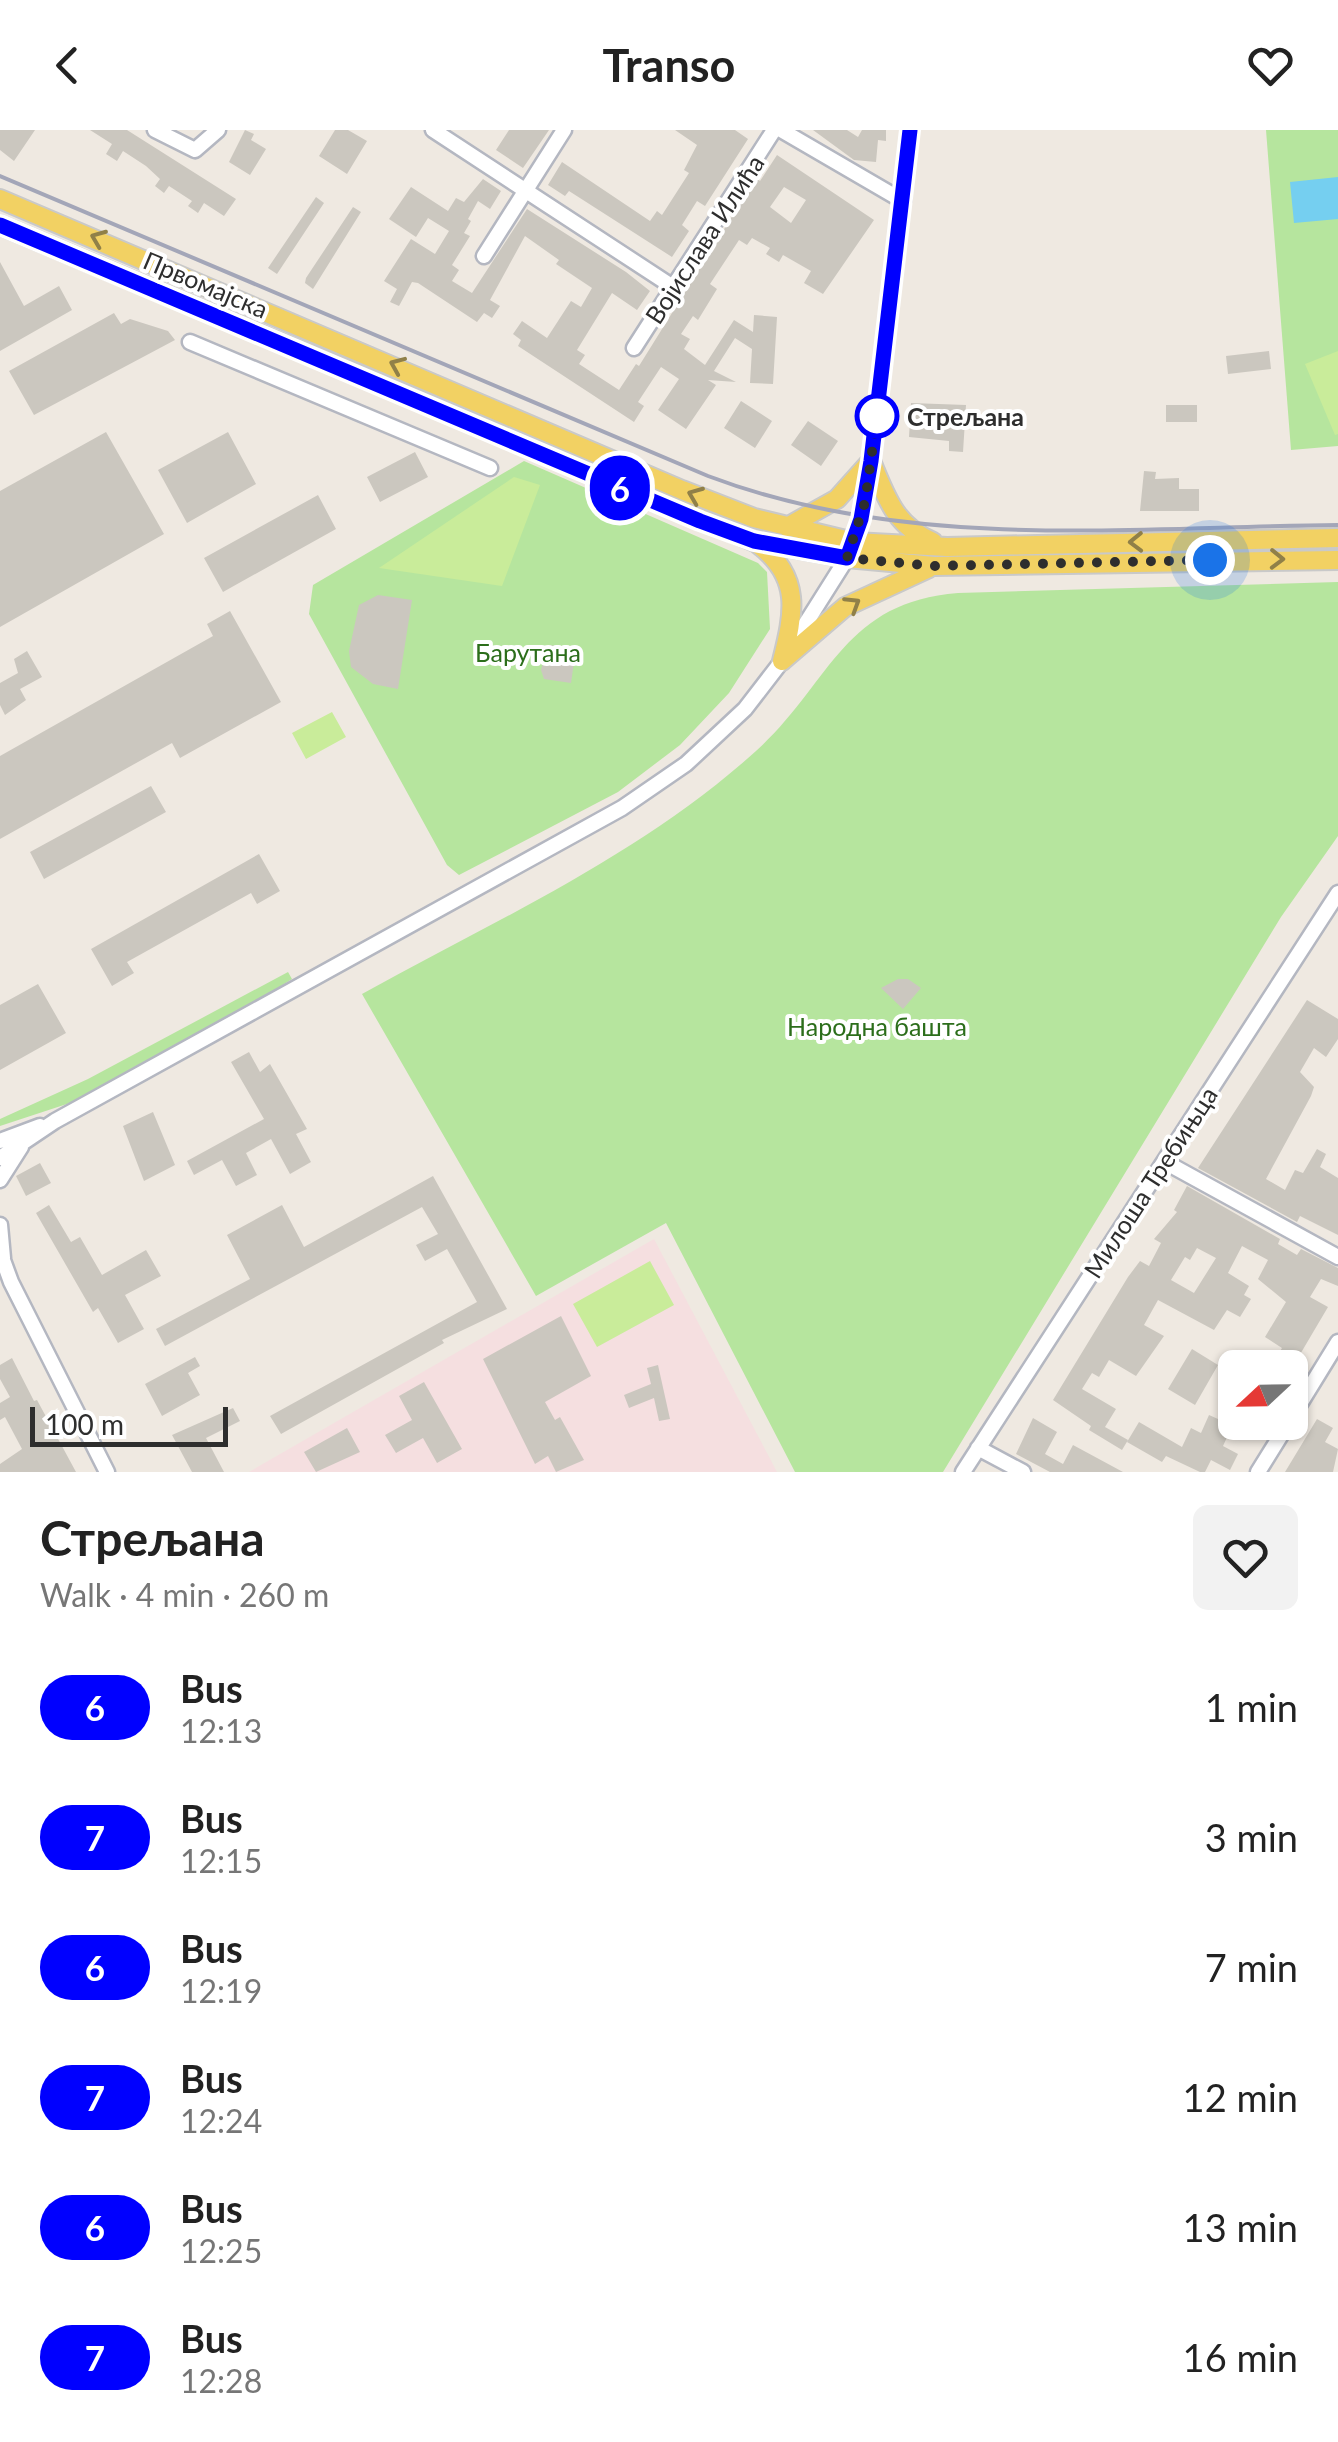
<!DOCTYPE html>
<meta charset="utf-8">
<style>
:root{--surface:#fff;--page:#f2f2f2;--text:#222;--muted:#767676}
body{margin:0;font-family:Lato,sans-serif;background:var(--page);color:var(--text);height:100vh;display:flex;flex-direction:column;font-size:38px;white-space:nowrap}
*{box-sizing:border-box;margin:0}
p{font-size:32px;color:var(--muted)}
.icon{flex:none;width:55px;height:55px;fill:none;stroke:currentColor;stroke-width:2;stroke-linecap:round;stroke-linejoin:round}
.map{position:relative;height:1342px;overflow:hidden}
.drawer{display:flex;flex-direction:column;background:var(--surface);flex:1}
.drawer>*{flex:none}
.badge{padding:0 20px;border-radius:32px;font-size:35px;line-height:65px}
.needle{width:65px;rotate:248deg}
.buttons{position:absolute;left:1218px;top:1220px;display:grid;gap:20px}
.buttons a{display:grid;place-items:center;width:90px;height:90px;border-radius:15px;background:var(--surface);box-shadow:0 2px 8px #0004;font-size:50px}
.scale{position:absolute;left:30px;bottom:25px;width:198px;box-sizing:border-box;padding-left:10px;border:5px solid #2e2e2e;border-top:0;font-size:28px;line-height:35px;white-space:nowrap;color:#2e2e2e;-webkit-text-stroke:8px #fff;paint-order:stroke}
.you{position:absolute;width:50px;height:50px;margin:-25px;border:8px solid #fff;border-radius:50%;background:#1a73e8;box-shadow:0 0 0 15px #1a73e833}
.map>.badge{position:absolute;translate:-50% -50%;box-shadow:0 0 0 5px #fff}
.round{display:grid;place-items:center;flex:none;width:105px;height:105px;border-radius:15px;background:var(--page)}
.summary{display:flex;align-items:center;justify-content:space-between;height:170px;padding:0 40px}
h1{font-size:48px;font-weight:700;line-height:75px}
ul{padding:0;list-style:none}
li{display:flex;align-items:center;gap:30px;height:130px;padding:0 40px}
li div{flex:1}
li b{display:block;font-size:38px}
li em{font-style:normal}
li .badge{min-width:110px;font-weight:700;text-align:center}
header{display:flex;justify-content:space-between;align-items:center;height:130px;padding:0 40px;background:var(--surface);font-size:45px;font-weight:700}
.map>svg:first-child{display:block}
.medical{fill:#f5dfe0}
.green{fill:#b6e59e}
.pitch{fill:#c9ec9a}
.water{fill:#75cff0}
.building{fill:#cbc7bf;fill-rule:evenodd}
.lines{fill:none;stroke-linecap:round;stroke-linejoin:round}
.minor-casing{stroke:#b4b7c1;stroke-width:19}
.major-casing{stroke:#c9c9c9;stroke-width:22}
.minor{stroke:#fff;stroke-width:14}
.major{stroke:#f2d163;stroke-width:18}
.rail{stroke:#a3a6b8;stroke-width:4}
.oneway{stroke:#908048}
.line-casing{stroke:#fff;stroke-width:22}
.line{stroke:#00f;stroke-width:15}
.walk{stroke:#2e2e2e;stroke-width:10;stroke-dasharray:0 18}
.stop-dot{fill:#fff;stroke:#00f;stroke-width:5}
.labels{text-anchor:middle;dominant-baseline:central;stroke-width:8;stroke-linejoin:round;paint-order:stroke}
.street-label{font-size:25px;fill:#2e2e2e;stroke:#fff}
.stop-label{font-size:25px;font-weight:bold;fill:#2e2e2e;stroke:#fff;text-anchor:start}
.park-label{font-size:25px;fill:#2c6e1b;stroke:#fff}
</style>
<header><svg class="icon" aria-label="back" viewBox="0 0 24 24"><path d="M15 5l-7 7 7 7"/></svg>Transo<svg class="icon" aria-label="heart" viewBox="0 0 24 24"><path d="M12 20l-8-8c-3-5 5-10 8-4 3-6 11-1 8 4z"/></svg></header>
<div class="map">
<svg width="1338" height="1342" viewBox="0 0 1338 1342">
<rect width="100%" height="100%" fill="#efe9e1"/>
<path class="medical" d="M654 1109 777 1342H249Z"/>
<path class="green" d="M1266 0H1338V316L1291 320Z
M524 331 758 433 767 442 770 499 729 563 680 615 618 662 459 745 447 735 309 484 313 455Z
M1338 452V706L1281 787 943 1342H795L666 1093 536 1166 362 864C496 790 641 725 756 621 830 555 842 472 958 463Z
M288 842 292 849 218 896 76 971 0 996V989L88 949Z"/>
<path class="pitch" d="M1338 221V304L1335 305 1305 234Z
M514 347 540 355 502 456 379 438Z
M332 582 346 607 306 629 292 603Z
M650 1131 674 1175 597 1217 573 1174Z"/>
<path class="water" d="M1338 47V89L1294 93 1290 52Z"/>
<path class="building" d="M0 0H35L14 31 0 20Z
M90 0H127L236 69 224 86 204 73 198 83 188 76 192 71 169 56 164 63 155 56 160 49 146 36 123 21 117 31 106 24 112 14Z
M245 0 254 4 251 10 266 19 250 45 229 32Z
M335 0H348L367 11 347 44 319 26Z
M509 0H549L523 38 496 20Z
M675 0H735L748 9 705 76 697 71 682 95 689 101 672 127 569 61 565 66 548 55 562 32 650 91 657 81 662 85 689 43 684 40 697 15Z
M813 0H847L858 7 862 0H886V11L878 10 876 32 854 30Z
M777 25 874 90 823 164 804 153 811 141 783 125 779 132 766 124 770 118 752 108 747 115 739 110 710 154 717 159 698 190 693 186 681 204 690 209 684 219 705 235 734 190 753 202 754 185 777 187 773 254 750 253 752 219 735 208 714 241 736 252 708 250 716 255 686 299 658 280 679 249 661 237 638 272 644 276 634 292 518 216 521 210 513 204 522 191 547 208 571 171 581 177 592 158 556 134 559 130 525 106 490 170 500 176 492 188 484 183 477 192 418 153 412 152 399 176 390 172 397 159 384 151 411 109 435 124 449 101 428 88 416 107 389 89 411 57 448 81 456 68 464 72 483 49 501 61 490 79 478 71 468 89 471 91 464 103 470 106 452 135 459 140 452 151 472 163 527 79 626 142 650 161 637 180 612 163 577 220 585 225 579 234 619 260 636 234 639 236 756 48 760 51ZM784 57 806 70 791 93 770 77Z
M316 67 324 73 277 144 268 138Z
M353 77 361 82 313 159 305 153 306 148Z
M0 132 24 176 59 156 72 180 0 221Z
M114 183 121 194 130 189 168 201 175 210 34 285 9 241Z
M1269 221 1271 239 1228 244 1226 226Z
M741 271 772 291 755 318 724 298Z
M911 273 966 275 963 322 949 321V311L909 307Z
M1166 275H1197V292H1166Z
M808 291 838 311 821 336 791 315Z
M106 302 164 404 0 497V361Z
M228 302 256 354 187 393 158 340Z
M415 322 428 347 380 372 367 347Z
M1144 341 1156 342 1155 349 1179 348V359H1199V381H1140Z
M318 365 336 399 223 462 204 428Z
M378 465 412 470 398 559 373 554 351 537 349 521 359 475Z
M230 481 281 572 180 628 172 613 0 709V626L213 506 207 494Z
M548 515 576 518 571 553 544 549 541 540Z
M27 521 42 547 20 559 26 570 5 585 0 575V553L18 543 14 529Z
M151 656 166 682 44 749 30 722Z
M259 724 280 761 257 774 251 763 127 832 134 843 112 856 91 819Z
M898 849H908L921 858 903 879 881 858Z
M38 854 66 903 0 940V875Z
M1307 870 1338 889V909L1326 927 1314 918 1300 942 1314 957 1311 966 1266 1049 1285 1060 1295 1040 1303 1043 1317 1019 1326 1024 1320 1037 1338 1048V1105L1300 1086 1297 1092 1198 1038Z
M249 922 260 942 270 934 307 999 296 1004 311 1032 290 1044 271 1009 246 1023 257 1045 236 1056 222 1030 194 1045 187 1031 264 989 231 932Z
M153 982 175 1035 144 1051 123 996Z
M40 1033 51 1053 26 1066 16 1046Z
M433 1046 507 1179 442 1210 444 1213 281 1304 270 1286 477 1172 447 1119 425 1131 416 1115 438 1104 422 1077 165 1216 156 1199 250 1149 227 1105 282 1075 304 1117Z
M1187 1056 1280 1109 1278 1114 1297 1125 1301 1119 1338 1138V1156L1321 1149 1310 1167 1328 1177 1292 1238H1270L1282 1218 1265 1207 1286 1172 1258 1149 1268 1130 1242 1116 1228 1143 1249 1156 1244 1165 1251 1169 1240 1187 1227 1180 1214 1200 1158 1170 1144 1195 1164 1206 1136 1246 1109 1230 1099 1247 1092 1243 1082 1259 1116 1279 1105 1297 1128 1310 1122 1320 1089 1300 1091 1296 1053 1270 1128 1147 1140 1131 1149 1136 1161 1113 1154 1109 1177 1082 1174 1080ZM1197 1118 1216 1128 1194 1163 1171 1150 1185 1127 1190 1130Z
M49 1075 71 1112 80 1107 102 1145 146 1120 161 1146 125 1165 144 1199 118 1213 98 1178 93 1182 36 1083Z
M561 1186 591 1246 545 1272 555 1290 560 1287 584 1330 556 1342 548 1326 535 1334 483 1229Z
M1192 1219 1218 1235 1195 1275 1168 1259Z
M195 1227 200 1236 188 1243 200 1265 162 1286 145 1254Z
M12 1228 34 1271 37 1270 76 1342H0V1334L22 1319 5 1287 0 1290V1273L10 1267 0 1249V1235Z
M658 1235 670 1289 659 1291 654 1268 629 1278 624 1265 651 1254 647 1238Z
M424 1252 462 1319 437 1333 423 1308 396 1323 385 1305 412 1290 399 1266Z
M1235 1262V1290L1223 1316 1238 1324 1230 1340 1211 1330 1205 1342H1200L1166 1326 1162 1332 1127 1312 1139 1292 1182 1317 1191 1298 1201 1303 1209 1285 1218 1289Z
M233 1278 240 1291 206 1308 224 1342H192L172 1305Z
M1033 1288 1057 1302 1045 1324 1063 1334 1073 1315 1123 1342H1050L1016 1324Z
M1317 1289 1333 1298 1325 1312 1338 1319 1333 1342H1285Z
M347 1298 360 1322 316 1342 304 1322Z"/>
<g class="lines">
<g class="minor-casing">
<path id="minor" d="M155 0 195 20 218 0
M433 0 673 157
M781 0 903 71
M484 126 564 0
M190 212 490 338
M634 218 774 0
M0 1011 40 996
M0 1028 55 991 622 678 686 634 745 579 782 531 847 428 861 389 871 331 910 0
M1165 1032 1338 1127
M0 1050 21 1017
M0 1095 3 1128
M0 1122 11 1152 107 1342
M1290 1290 1338 1212
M978 1318 1023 1342
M963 1342 1338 763
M1258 1342 1289 1292"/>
</g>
<g class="major-casing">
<path id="major" d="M0 69 682 360 754 388 854 412 947 417 1338 408
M0 95 753 411 847 428 934 436 1338 430
M787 397 837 369 871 331C886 367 895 396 933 412
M758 414C802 447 794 483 782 531
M782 531 845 477 929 438"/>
</g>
<use href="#minor" class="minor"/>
<use href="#major" class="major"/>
<path class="rail" d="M0 46 708 346C909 422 1127 397 1338 395"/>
</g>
<defs><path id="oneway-chevron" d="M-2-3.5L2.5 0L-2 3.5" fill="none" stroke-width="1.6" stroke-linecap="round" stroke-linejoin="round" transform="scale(2.5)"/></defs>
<g class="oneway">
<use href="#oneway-chevron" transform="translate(98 108) rotate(-158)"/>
<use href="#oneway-chevron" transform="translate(397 235) rotate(-157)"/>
<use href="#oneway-chevron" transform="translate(695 365) rotate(-158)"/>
<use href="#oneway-chevron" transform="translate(1136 412) rotate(179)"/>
<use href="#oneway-chevron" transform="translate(1277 429) rotate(1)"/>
<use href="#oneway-chevron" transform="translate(853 474) rotate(-32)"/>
</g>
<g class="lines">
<g class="line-casing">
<path id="line" d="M0 95 700 391 754 411 847 428 861 389 871 331 910 0"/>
</g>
<use href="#line" class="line"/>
<path class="walk" d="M877 286 865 372 847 428 934 436 1210 430"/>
</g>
<circle class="stop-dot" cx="877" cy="286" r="20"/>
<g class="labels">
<g class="street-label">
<text transform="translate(704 109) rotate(-57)">Војислава Илића</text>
<text transform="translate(206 154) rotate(23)">Првомајска</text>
<text transform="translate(1150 1052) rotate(-57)">Милоша Требињца</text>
</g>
<g class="stop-label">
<text x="907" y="286">Стрељана</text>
</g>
<g class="park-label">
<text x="528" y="522">Барутана</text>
<text x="877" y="896">Народна башта</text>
</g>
</g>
</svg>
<div class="buttons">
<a><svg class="needle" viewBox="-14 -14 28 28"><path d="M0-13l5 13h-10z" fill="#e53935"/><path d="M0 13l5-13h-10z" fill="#767676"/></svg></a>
</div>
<div class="scale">100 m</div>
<div class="you" style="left:1210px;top:430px"></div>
<b class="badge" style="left:620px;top:358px;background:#00f;color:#fff">6</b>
</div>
<section class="drawer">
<div class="summary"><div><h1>Стрељана</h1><p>Walk · 4 min · 260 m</p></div><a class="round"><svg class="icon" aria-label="heart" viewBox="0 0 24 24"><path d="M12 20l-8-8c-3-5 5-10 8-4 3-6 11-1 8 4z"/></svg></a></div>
<ul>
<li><span class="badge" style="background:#00f;color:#fff">6</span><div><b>Bus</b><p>12:13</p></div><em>1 min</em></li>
<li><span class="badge" style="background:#00f;color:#fff">7</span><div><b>Bus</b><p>12:15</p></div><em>3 min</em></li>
<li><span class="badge" style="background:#00f;color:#fff">6</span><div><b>Bus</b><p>12:19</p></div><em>7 min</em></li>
<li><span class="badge" style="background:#00f;color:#fff">7</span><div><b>Bus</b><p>12:24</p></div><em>12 min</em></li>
<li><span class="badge" style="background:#00f;color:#fff">6</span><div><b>Bus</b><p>12:25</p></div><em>13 min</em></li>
<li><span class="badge" style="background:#00f;color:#fff">7</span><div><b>Bus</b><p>12:28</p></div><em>16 min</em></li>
</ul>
</section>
